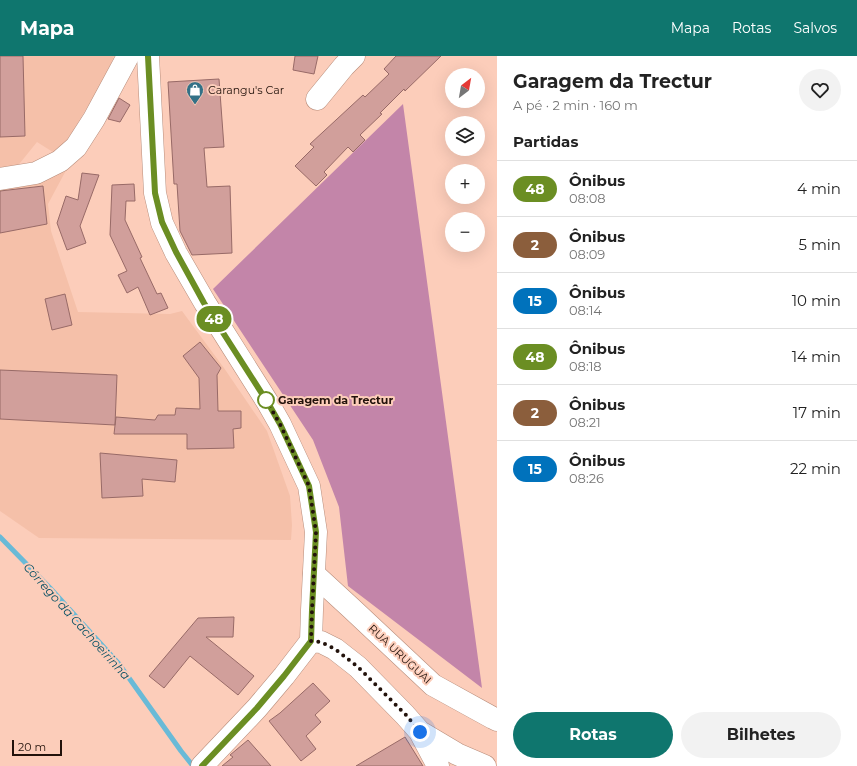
<!DOCTYPE html>
<html lang="pt">
<meta charset="utf-8">
<style>
:root{--surface:#fff;--page:#f2f2f2;--text:#222;--muted:#767676;--line:#e0e0e0;--accent:#0f766e}
body{margin:0;font-family:Montserrat,sans-serif;background:var(--page);color:var(--text);height:100vh;display:flex;flex-direction:column;font-size:15px;white-space:nowrap}
*{box-sizing:border-box;margin:0}
p{font-size:13px;color:var(--muted)}
.icon{flex:none;width:22px;height:22px;fill:none;stroke:currentColor;stroke-width:2;stroke-linecap:round;stroke-linejoin:round}
.map{position:relative;flex:1;overflow:hidden}
.panel{display:flex;flex-direction:column;background:var(--surface);width:360px}
.panel>*{flex:none}
.badge{padding:0 8px;border-radius:13px;font-size:14px;line-height:26px}
.needle{width:26px;rotate:31deg}
.fabs{position:absolute;left:445px;top:12px;display:grid;gap:8px}
.fabs a{display:grid;place-items:center;width:40px;height:40px;border-radius:50%;background:var(--surface);box-shadow:0 4px 16px #0002;font-size:20px}
.scale{position:absolute;left:12px;bottom:10px;width:50px;box-sizing:border-box;padding-left:4px;border:2px solid #22120b;border-top:0;font-size:11px;line-height:14px;white-space:nowrap;color:#22120b;-webkit-text-stroke:3px #fccdba;paint-order:stroke}
.you{position:absolute;width:20px;height:20px;margin:-10px;border:3px solid #fff;border-radius:50%;background:#1a73e8;box-shadow:0 0 0 6px #1a73e833}
.map>.badge{position:absolute;translate:-50% -50%;box-shadow:0 0 0 2px #fff}
h2{padding:0 16px;font-size:15px;line-height:36px}
.round{display:grid;place-items:center;flex:none;width:42px;height:42px;border-radius:21px;background:var(--page)}
.summary{display:flex;align-items:center;justify-content:space-between;height:68px;padding:0 16px}
h1{font-size:19px;font-weight:700;line-height:30px}
.action{display:flex;gap:8px;margin-top:auto;padding:8px 16px}
.action a{flex:1;height:46px;border-radius:24px;background:var(--accent);color:#fff;font-size:16px;font-weight:700;line-height:46px;text-align:center}
.action a+a{background:var(--page);color:var(--text)}
ul{padding:0;list-style:none}
li{display:flex;align-items:center;gap:12px;height:56px;padding:0 16px;border-top:1px solid var(--line)}
li div{flex:1}
li b{display:block;font-size:15px}
li em{font-style:normal}
li .badge{min-width:44px;font-weight:700;text-align:center}
header{display:flex;align-items:center;gap:24px;box-sizing:border-box;height:56px;padding:0 20px;background:var(--accent);color:#fff}
header strong{font-size:19px}
nav{display:flex;gap:22px;margin-inline-start:auto;font-size:14px}
main{display:flex;flex:1;min-height:0}
.map>svg:first-child{display:block}
.built{fill:#f5c0a9}
.forest{fill:#c385a9}
.lines{fill:none;stroke-linecap:round;stroke-linejoin:round}
.stream{stroke:#69bad7;stroke-width:5}
.building{fill:#d19f9b;stroke:#986a67}
.minor-casing{stroke:#b88d7b;stroke-width:23}
.major-casing{stroke:#b88d7b;stroke-width:23}
.minor{stroke:#fff;stroke-width:22}
.major{stroke:#fff;stroke-width:22}
.line-casing{stroke:#fff;stroke-width:9}
.line{stroke:#6b8e23;stroke-width:6}
.walk{stroke:#22120b;stroke-width:4;stroke-dasharray:0 7.2}
.stop-dot{fill:#fff;stroke:#6b8e23;stroke-width:2}
.labels{text-anchor:middle;dominant-baseline:central;stroke-width:4;stroke-linejoin:round;paint-order:stroke}
.poi-label{font-size:11px;fill:#22120b;stroke:#fccdba;text-anchor:start}
.stop-label{font-size:11px;font-weight:bold;fill:#22120b;stroke:#fccdba;text-anchor:start}
.street-label{font-size:11px;fill:#22120b;stroke:#fccdba}
.water-label{font-size:12px;font-style:italic;fill:#064f63;stroke:#fccdba}
</style>
<header>
<strong>Mapa</strong>
<nav><a>Mapa</a><a>Rotas</a><a>Salvos</a></nav>
</header>
<main>
<div class="map">
<svg width="497" height="710" viewBox="0 0 497 710">
<rect width="100%" height="100%" fill="#fccdba"/>
<path class="built" d="M0 0H114L106 20 65 88 56 98 37 86 16 112 0 115Z
M71 105 48 148 51 175 78 256 170 258 182 255 224 312 267 375 290 440 292 469 291 484 39 482 0 455V127Z"/>
<path class="forest" d="M403 48 482 632 348 530 339 451 313 384 213 233Z"/>
<g class="lines">
<path class="stream" d="M0 481 50 532 119 608 181 695 193 710"/>
</g>
<path class="building" d="M0 0H23L25 80 0 81Z
M295 0H318L314 18 293 14Z
M396 0H441L405 35 404 33 380 57 382 58 360 79 365 84 353 96 348 91 324 116 327 119 316 130 295 110 314 91 310 88 363 39 365 41 389 18 384 13Z
M219 23 224 91 204 92 207 131 230 130 232 197 192 199 180 175 177 128H174L168 26Z
M119 42 130 49 120 66 108 63Z
M82 117 99 119 80 170 86 187 67 194 57 167 66 140 78 144Z
M134 128 135 145H126L125 164 142 201 140 202 157 238 161 237 168 252 150 259 138 231 127 237 118 219 127 215 110 179 112 129Z
M43 130 47 168 0 177V135Z
M65 238 72 269 52 274 45 243Z
M200 286 221 312 217 319 218 355H241V372L233 373 234 392 187 393V378H114L116 361 155 364 158 359H175L176 352 200 353 199 322 183 300Z
M0 314 117 319 115 369 0 363Z
M100 397 177 404 175 426 142 423 143 440 102 442Z
M234 561 233 581H206L254 620 238 639 190 600 164 632 149 620 198 562Z
M313 627 330 645 315 659 321 666 306 680 316 693 301 705 269 665 280 657Z
M405 681 423 710H356Z
M248 684 271 710H222L233 701 230 699Z"/>
<g class="lines">
<g class="minor-casing">
<path id="minor" d="M317 43 344 10 354 0
M0 123 36 117 60 105 76 91 94 63 128 0
M314 518 351 552 433 629 493 662 497 664"/>
</g>
<g class="major-casing">
<path id="major" d="M148 0 155 137 162 167 176 197 205 247 268 347 280 368 309 430 316 476 312 554 311 585 284 620 257 652 202 710
M311 585 321 586 335 593 358 611 405 659 420 676 438 710
M420 676 457 698 485 710"/>
</g>
<use href="#minor" class="minor"/>
<use href="#major" class="major"/>
</g>
<g class="lines">
<g class="line-casing">
<path id="line" d="M148 0 155 137 162 166 176 196 204 247 268 347 280 368 309 430 316 476 312 554 311 585 284 620 257 652 202 710"/>
</g>
<use href="#line" class="line"/>
<path class="walk" d="M266 344 280 368 309 430 316 476 312 554 311 585 321 586 335 593 358 611 406 659 420 676"/>
</g>
<defs>
<g id="shop-pin" transform="scale(0.9)"><path d="M0 17L-7.5 6A9.5 9.5 0 1 1 7.5 6Z" fill="#337187" stroke="#fccdba"/><path d="M-5-2.5h2.3a2.7 3.5 0 0 1 5.4 0H5L5.5 6h-11ZM-1.5-2.5h3a1.5 2.3 0 0 0-3 0Z" fill="#fff"/></g>
</defs>
<g fill-rule="evenodd">
<use href="#shop-pin" x="195" y="34"/>
</g>
<circle class="stop-dot" cx="266" cy="344" r="8"/>
<g class="labels">
<g class="poi-label">
<text x="208" y="34">Carangu's Car</text>
</g>
<g class="stop-label">
<text x="278" y="344">Garagem da Trectur</text>
</g>
<g class="street-label">
<text transform="translate(400 598) rotate(43)">RUA URUGUAI</text>
</g>
<g class="water-label">
<text transform="translate(77 565) rotate(48)">Córrego da Cachoeirinha</text>
</g>
</g>
</svg>
<div class="fabs">
<a><svg class="needle" viewBox="-14 -14 28 28"><path d="M0-13l5 13h-10z" fill="#e53935"/><path d="M0 13l5-13h-10z" fill="#767676"/></svg></a>
<a><svg class="icon" aria-label="layers" viewBox="0 0 24 24"><path d="M12 4l9 5-9 5-9-5zM3 14l9 5 9-5"/></svg></a>
<a>+</a>
<a>−</a>
</div>
<div class="scale">20 m</div>
<div class="you" style="left:420px;top:676px"></div>
<b class="badge" style="left:214px;top:263px;background:#6b8e23;color:#fff">48</b>
</div>
<section class="panel">
<div class="summary"><div><h1>Garagem da Trectur</h1><p>A pé · 2 min · 160 m</p></div><a class="round"><svg class="icon" aria-label="heart" viewBox="0 0 24 24"><path d="M12 20l-8-8c-3-5 5-10 8-4 3-6 11-1 8 4z"/></svg></a></div>
<h2>Partidas</h2>
<ul>
<li><span class="badge" style="background:#6b8e23;color:#fff">48</span><div><b>Ônibus</b><p>08:08</p></div><em>4 min</em></li>
<li><span class="badge" style="background:#8b5e3c;color:#fff">2</span><div><b>Ônibus</b><p>08:09</p></div><em>5 min</em></li>
<li><span class="badge" style="background:#0072bc;color:#fff">15</span><div><b>Ônibus</b><p>08:14</p></div><em>10 min</em></li>
<li><span class="badge" style="background:#6b8e23;color:#fff">48</span><div><b>Ônibus</b><p>08:18</p></div><em>14 min</em></li>
<li><span class="badge" style="background:#8b5e3c;color:#fff">2</span><div><b>Ônibus</b><p>08:21</p></div><em>17 min</em></li>
<li><span class="badge" style="background:#0072bc;color:#fff">15</span><div><b>Ônibus</b><p>08:26</p></div><em>22 min</em></li>
</ul>
<div class="action"><a>Rotas</a><a>Bilhetes</a></div>
</section>
</main>
